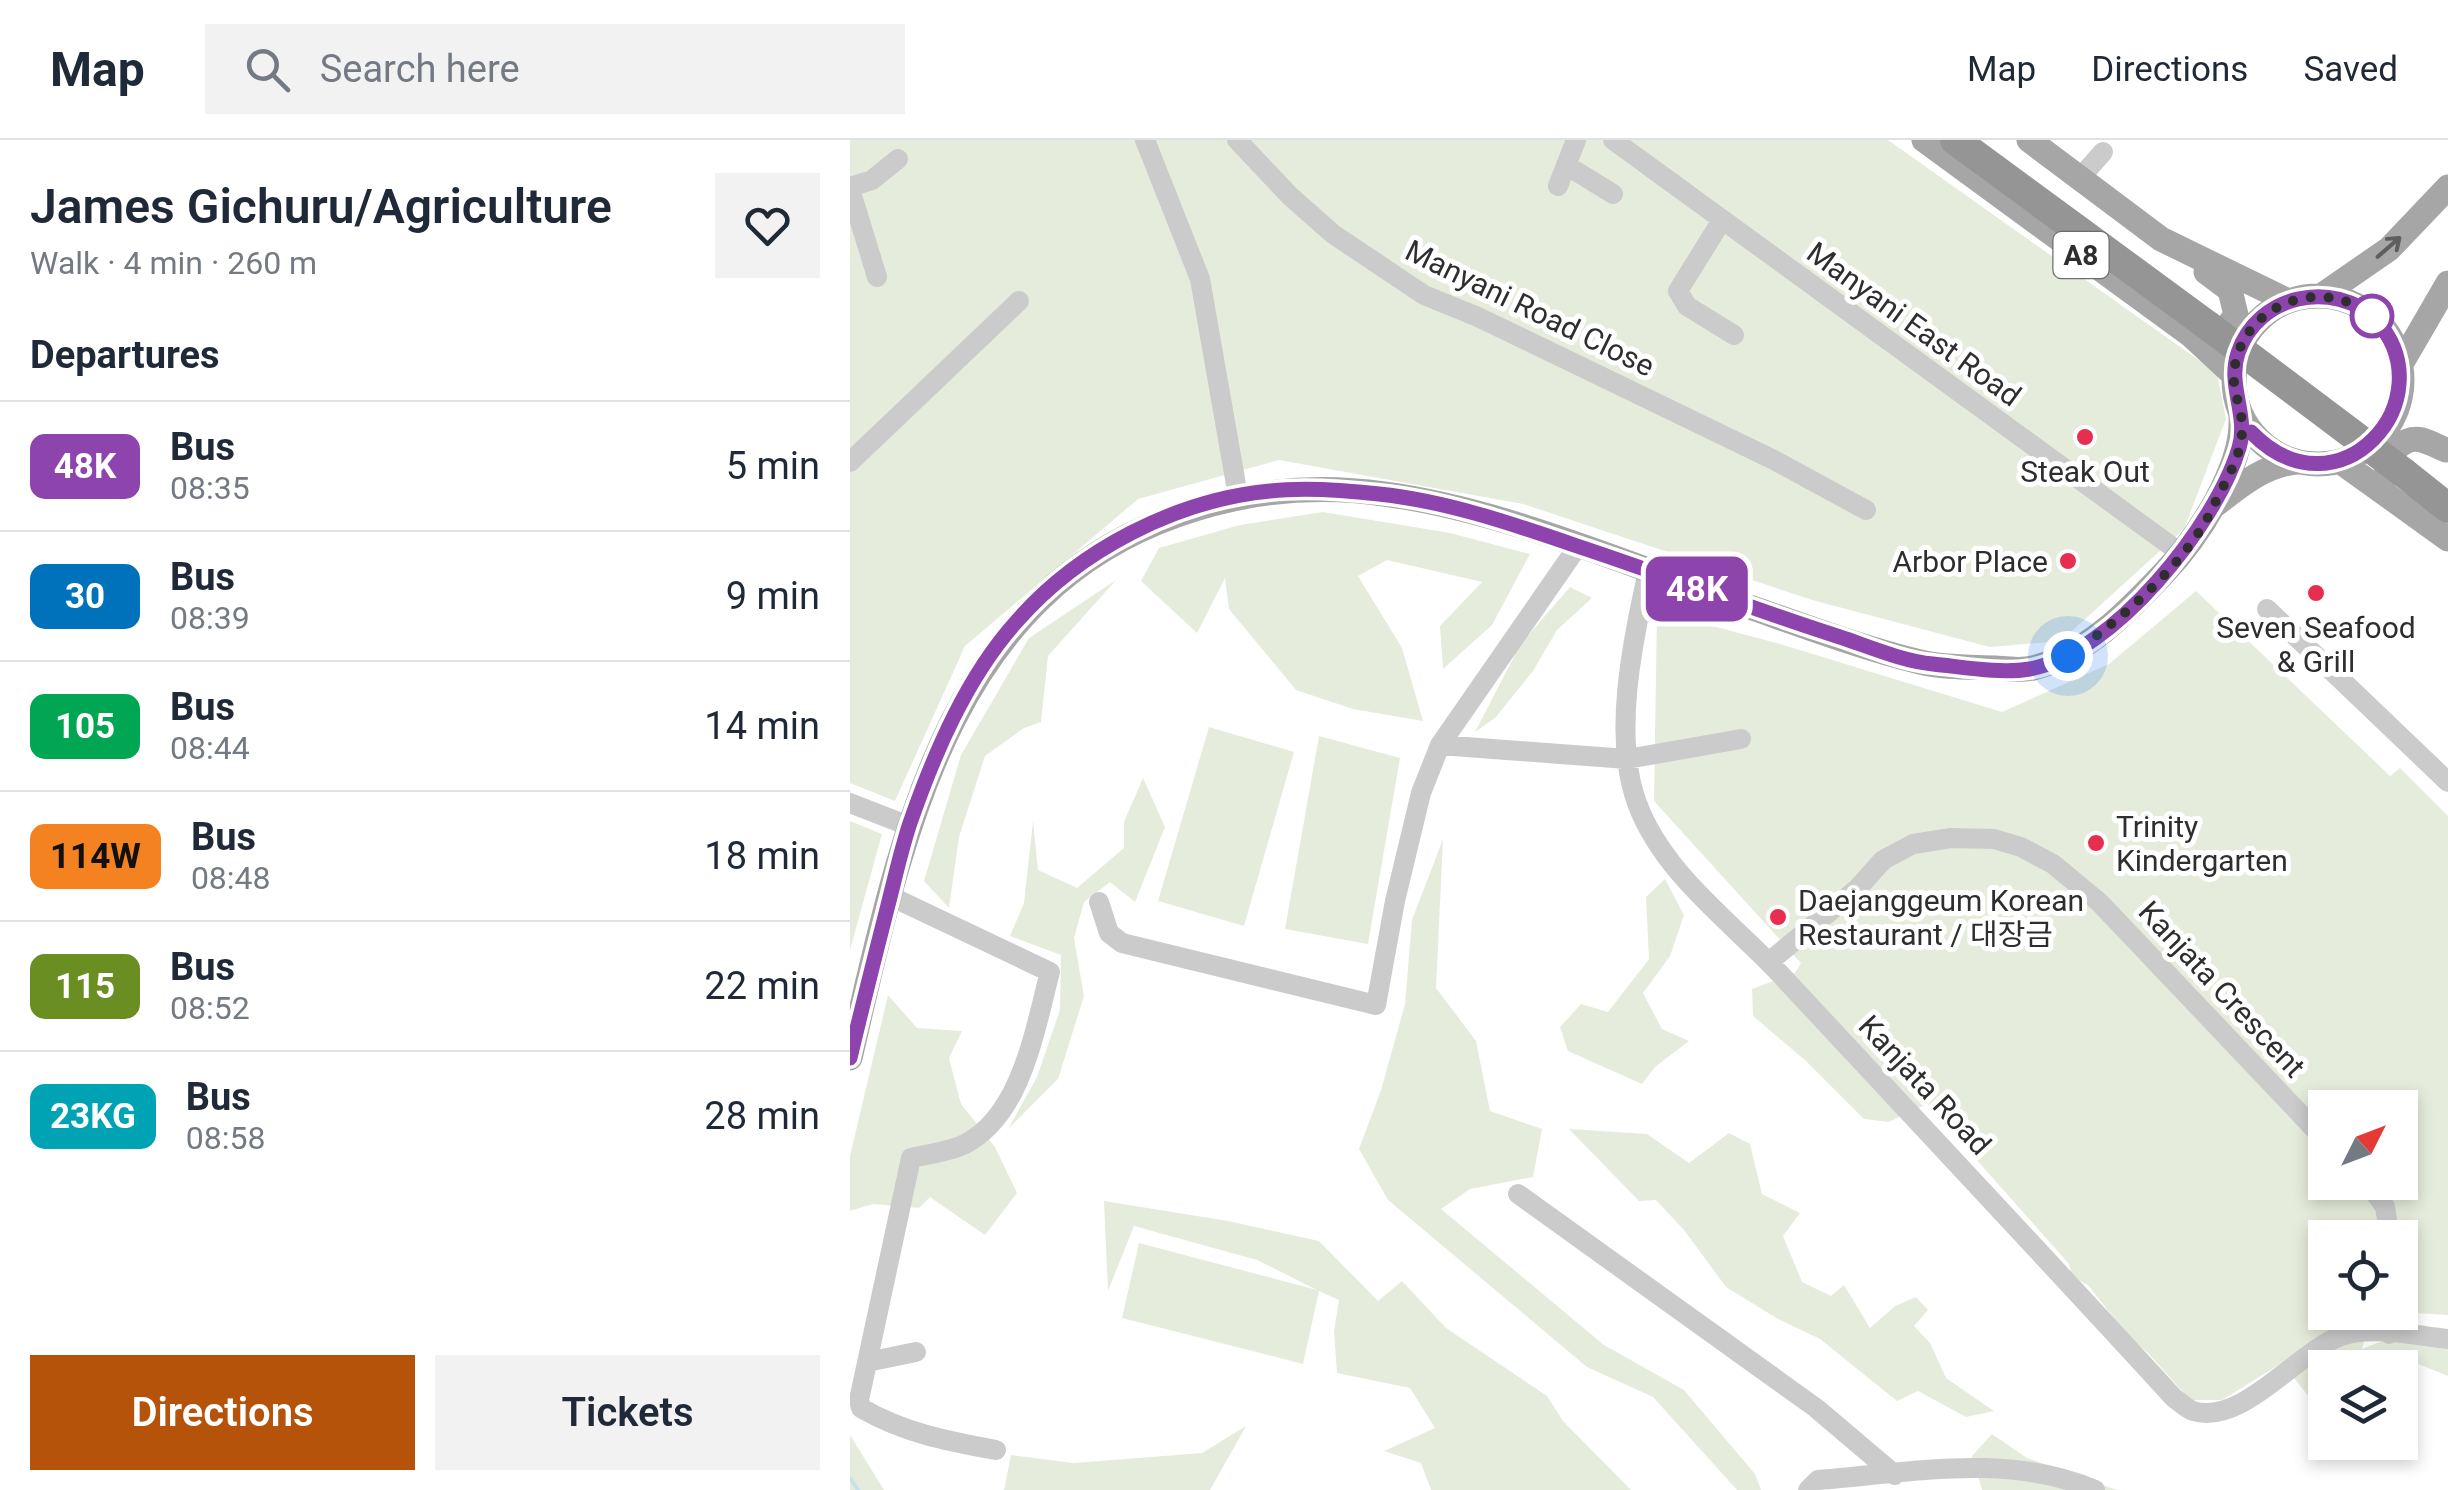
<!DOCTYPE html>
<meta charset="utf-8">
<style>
:root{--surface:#fff;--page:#f2f2f3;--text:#1f2937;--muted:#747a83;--line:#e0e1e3;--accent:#b45309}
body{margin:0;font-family:Roboto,"Noto Sans KR",sans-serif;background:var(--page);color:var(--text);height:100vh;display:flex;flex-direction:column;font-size:38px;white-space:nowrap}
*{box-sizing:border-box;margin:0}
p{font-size:32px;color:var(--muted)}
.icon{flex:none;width:55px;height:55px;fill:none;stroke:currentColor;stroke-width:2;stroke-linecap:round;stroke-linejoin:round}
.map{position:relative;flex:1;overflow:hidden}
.sheet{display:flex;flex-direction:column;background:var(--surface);width:850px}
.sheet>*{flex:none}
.badge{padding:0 20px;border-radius:15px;font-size:35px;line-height:65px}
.needle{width:65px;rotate:48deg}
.controls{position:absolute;left:1458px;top:950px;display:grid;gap:20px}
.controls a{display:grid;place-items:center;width:110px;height:110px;border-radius:0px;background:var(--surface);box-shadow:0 5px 15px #0003;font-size:50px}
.you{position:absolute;width:50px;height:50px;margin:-25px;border:8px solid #fff;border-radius:50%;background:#1a73e8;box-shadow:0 0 0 15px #1a73e833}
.map>.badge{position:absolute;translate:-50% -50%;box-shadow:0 0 0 5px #fff}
h2{padding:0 30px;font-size:38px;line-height:90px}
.round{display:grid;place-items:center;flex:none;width:105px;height:105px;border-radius:0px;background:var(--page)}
.summary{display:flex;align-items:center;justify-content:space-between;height:170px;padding:0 30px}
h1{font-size:48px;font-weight:600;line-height:75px}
.cta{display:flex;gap:20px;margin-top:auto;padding:20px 30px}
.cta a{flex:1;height:115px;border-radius:0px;background:var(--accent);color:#fff;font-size:40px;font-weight:600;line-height:115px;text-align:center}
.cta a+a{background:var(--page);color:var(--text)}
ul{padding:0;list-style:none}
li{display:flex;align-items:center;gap:30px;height:130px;padding:0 30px;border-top:2px solid var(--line)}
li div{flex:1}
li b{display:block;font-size:38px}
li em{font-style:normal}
li .badge{min-width:110px;font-weight:700;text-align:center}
header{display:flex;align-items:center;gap:60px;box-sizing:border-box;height:140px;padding:0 50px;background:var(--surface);border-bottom:2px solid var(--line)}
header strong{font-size:48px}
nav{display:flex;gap:55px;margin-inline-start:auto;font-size:35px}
.search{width:700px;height:90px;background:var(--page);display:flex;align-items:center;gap:25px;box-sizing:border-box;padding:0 35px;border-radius:0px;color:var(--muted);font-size:38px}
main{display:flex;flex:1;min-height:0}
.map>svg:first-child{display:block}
.green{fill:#e6ecdb;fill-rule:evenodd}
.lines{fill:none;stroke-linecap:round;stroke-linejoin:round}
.stream{stroke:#c7e1ec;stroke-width:4}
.minor{stroke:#cbcbcb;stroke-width:20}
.major{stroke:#a6a6a6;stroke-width:25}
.highway{stroke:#959595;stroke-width:30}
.highway-bridge{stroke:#959595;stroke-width:30}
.oneway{stroke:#5e5e5e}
.line-casing{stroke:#fff;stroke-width:22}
.line{stroke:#8e44ad;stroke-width:15}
.walk{stroke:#2e2e2e;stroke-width:10;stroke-dasharray:0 18}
.stop-dot{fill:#fff;stroke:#8e44ad;stroke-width:5}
.poi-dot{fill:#e72e4f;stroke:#fff;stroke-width:4}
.labels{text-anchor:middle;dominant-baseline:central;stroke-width:10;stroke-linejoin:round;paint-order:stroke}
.shield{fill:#fff;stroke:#6d6d6d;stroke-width:2.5}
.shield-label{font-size:28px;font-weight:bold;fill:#2e2e2e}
.street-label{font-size:30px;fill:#2e2e2e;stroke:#fff}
.poi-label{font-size:30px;fill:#2e2e2e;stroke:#fff}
</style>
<header>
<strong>Map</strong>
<div class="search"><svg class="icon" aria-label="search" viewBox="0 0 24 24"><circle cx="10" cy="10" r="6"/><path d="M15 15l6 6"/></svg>Search here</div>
<nav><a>Map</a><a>Directions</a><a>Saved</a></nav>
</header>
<main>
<section class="sheet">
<div class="summary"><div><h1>James Gichuru/Agriculture</h1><p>Walk · 4 min · 260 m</p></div><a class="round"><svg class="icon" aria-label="heart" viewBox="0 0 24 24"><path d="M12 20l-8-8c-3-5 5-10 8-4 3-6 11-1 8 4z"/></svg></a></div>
<h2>Departures</h2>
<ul>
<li><span class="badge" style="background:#8e44ad;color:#fff">48K</span><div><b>Bus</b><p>08:35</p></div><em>5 min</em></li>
<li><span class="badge" style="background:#0072bc;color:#fff">30</span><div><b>Bus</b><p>08:39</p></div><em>9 min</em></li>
<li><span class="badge" style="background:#00a651;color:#fff">105</span><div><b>Bus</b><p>08:44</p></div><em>14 min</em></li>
<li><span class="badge" style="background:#f58220;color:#111">114W</span><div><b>Bus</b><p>08:48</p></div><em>18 min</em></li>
<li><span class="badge" style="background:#6b8e23;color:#fff">115</span><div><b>Bus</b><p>08:52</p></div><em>22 min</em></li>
<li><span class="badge" style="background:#00a3b4;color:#fff">23KG</span><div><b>Bus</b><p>08:58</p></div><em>28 min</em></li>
</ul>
<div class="cta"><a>Directions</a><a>Tickets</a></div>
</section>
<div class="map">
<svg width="1598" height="1350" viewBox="0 0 1598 1350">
<rect width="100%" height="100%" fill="#fff"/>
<path class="green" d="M0 0H1038L1367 233 1376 279 1334 389 1211 501 1140 507 962 460 673 364 429 320 288 359 115 506 45 661 0 643Z
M473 372 600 393 680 414 642 485 593 529 590 486 632 442 537 420 508 436 552 508 573 581 503 569 446 550 379 469 375 438 347 493 291 441 309 408 390 385Z
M266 440 198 516 191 582 174 588 135 616 109 697 99 768 74 741 111 615 179 498Z
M720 447 742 458 707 490 683 531 645 578 625 592 670 505Z
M1346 451 1540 636 1550 628 1598 676V1175L1550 1172V1098H1475V1172L1529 1173 1521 1177 1512 1209 1573 1185 1598 1197V1236L1563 1222 1545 1227 1475 1228V1277L1432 1223 1372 1260H1340L1298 1213 1278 1196 1238 1145 1222 1137 1219 1124 1077 964 1039 982 1014 979 956 921 903 876 902 849 945 833 951 823 804 661 807 471 930 504 1152 572 1259 524ZM1475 968H1550V1042H1475Z
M359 587 444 612 394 786 308 761Z
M469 596 550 618 518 804 435 789Z
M293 638 315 687 285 762 260 742 234 762 224 798 234 856 208 939 158 989 187 937 210 870 211 815 160 796 174 763 183 681 188 730 227 748 274 708V682Z
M0 681 32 694 0 810Z
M593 699 586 848 626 901 640 971 692 989 683 1037 620 1049 591 1069 754 1205 834 1250 905 1334 911 1350H887L803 1257 737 1227 538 1060 509 1009 531 950 555 864 562 780Z
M815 739 834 775 820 816 793 853 812 889 839 901 805 927 792 944 718 911 710 887 731 864 758 872 799 819 796 757Z
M38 855 67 888 112 891 99 918 111 964 145 1007 167 1053 135 1095 80 1057 69 1068 23 1064 0 1071V1016Z
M719 989 797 994 839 1023 879 993 900 1004 912 1054 950 1073 933 1096 952 1142 981 1156 994 1145 1020 1188 1045 1166 1066 1157 1078 1170 1064 1186 1080 1203 1096 1238 1144 1271 1116 1277 1068 1251 1047 1261 970 1199 928 1179 876 1147 834 1090 806 1060 789 1061Z
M254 1061 378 1081 469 1101 528 1161 552 1141 596 1188 697 1256 713 1281 781 1350H581L571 1323 534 1311 585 1288 560 1248 487 1233 484 1191 489 1160 469 1151 453 1224 272 1178 289 1103 467 1150 407 1120 284 1086 258 1151Z
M396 1286 360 1350H154L161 1315 224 1323 352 1313Z
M1142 1294 1177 1318 1267 1350H1132L1122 1316Z
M0 1295 34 1350H0Z"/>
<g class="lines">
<path class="stream" d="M0 1338 8 1350"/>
<path class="minor" d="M295 0 350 139 388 356
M387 0 440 56 483 94 574 155 628 177 924 320 1016 370
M763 0 1332 414
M716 25 763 54
M1230 38 1253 12
M708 46 726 0
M0 47 22 40 48 19
M0 49 27 137
M872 80 828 151 837 166 884 195
M0 322 169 161
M798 431C783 501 762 595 787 663 813 734 882 782 932 836 1063 977 1195 1117 1324 1258 1330 1262 1337 1269 1343 1271 1393 1286 1448 1211 1491 1196 1522 1185 1566 1196 1598 1199
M1417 469 1598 642
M590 605 777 619 891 599
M0 663 59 686
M40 756 200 832C185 888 172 975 115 1004 99 1012 78 1014 61 1018L9 1260 11 1268C54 1293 97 1301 146 1310
M249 762 259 793 272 803 526 865 545 761 571 653 590 605 728 406
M919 822 1008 748 1033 720 1063 704 1101 698 1144 699 1171 707 1203 724 1250 763 1475 1000
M1517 1042 1535 1067 1540 1098
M668 1054 966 1268 1045 1335
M1539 1194V1172
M17 1222 66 1212
M958 1350 968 1340C1060 1333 1157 1312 1245 1350"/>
<path class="major" d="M1074 0 1342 196 1384 235
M1179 0 1311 99 1438 161
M1384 240a84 84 0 1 1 168 0a84 84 0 1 1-168 0Z
M1471 156 1539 109 1598 47
M1355 200H1367L1386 175 1380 150 1356 132
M1551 224 1598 143
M1491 322 1598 399
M1537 336C1534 317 1552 295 1572 300 1580 302 1588 307 1596 310
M1365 365C1390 346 1414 325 1447 322
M0 918C50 705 94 457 327 375 394 351 463 344 534 354 655 370 782 426 897 466 954 486 1012 508 1070 522 1094 528 1121 527 1145 528 1158 529 1171 531 1183 528 1237 514 1276 473 1313 434 1347 399 1394 327 1391 277"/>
<path class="highway" d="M1105 0 1357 185
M1554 333 1598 368"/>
<path class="highway-bridge" d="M1357 185 1554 333"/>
</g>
<defs><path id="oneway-shaft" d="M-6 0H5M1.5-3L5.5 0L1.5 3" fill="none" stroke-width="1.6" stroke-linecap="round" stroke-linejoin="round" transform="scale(2.5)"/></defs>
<use class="oneway" href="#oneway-shaft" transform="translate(1539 107) rotate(-41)"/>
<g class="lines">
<g class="line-casing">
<path id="line" d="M0 918C12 867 25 816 38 765 45 738 51 710 60 683 84 614 117 536 167 481 229 410 326 360 420 351 455 347 494 350 529 354 596 361 663 384 727 406 815 435 902 469 990 497 1020 507 1052 521 1083 524 1113 527 1150 534 1180 529 1263 514 1366 385 1389 308 1399 276 1377 246 1388 213 1407 155 1483 138 1526 180 1598 259 1488 382 1401 292"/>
</g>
<use href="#line" class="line"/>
<path class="walk" d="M1218 516C1270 481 1339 422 1365 363 1375 342 1391 317 1392 292 1394 272 1382 253 1384 232 1391 165 1470 134 1522 176"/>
</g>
<circle class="stop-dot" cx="1522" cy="176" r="20"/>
<g class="poi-dot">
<circle cx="1235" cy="297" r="10"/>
<circle cx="1218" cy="421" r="10"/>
<circle cx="1466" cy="453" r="10"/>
<circle cx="1246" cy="703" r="10"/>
<circle cx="928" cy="777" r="10"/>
</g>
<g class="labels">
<rect class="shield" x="1203.5" y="92" width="55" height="46" rx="8"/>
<g class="shield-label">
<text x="1231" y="115">A8</text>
</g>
<g class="street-label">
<text transform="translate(680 168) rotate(26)">Manyani Road Close</text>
<text transform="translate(1064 184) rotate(36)">Manyani East Road</text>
<text transform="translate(1372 849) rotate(47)">Kanjata Crescent</text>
<text transform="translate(1075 945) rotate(47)">Kanjata Road</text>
</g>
<g class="poi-label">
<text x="1235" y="331">Steak Out</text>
<text x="1198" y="421" text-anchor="end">Arbor Place</text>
<text x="1466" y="487">Seven Seafood<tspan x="1466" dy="34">&amp; Grill</tspan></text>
<text x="1266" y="686" text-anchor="start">Trinity<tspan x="1266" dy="34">Kindergarten</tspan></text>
<text x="948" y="760" text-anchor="start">Daejanggeum Korean<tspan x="948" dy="34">Restaurant / 대장금</tspan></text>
</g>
</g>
</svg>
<div class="controls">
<a><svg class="needle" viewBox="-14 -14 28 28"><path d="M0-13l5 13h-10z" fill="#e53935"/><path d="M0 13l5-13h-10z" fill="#747a83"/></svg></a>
<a><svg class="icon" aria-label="locate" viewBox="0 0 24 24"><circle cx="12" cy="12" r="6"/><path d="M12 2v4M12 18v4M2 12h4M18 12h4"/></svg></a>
<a><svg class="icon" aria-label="layers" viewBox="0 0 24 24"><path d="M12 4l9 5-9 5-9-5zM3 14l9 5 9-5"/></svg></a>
</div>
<div class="you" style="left:1218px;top:516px"></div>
<b class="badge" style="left:847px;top:449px;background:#8e44ad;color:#fff">48K</b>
</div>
</main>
